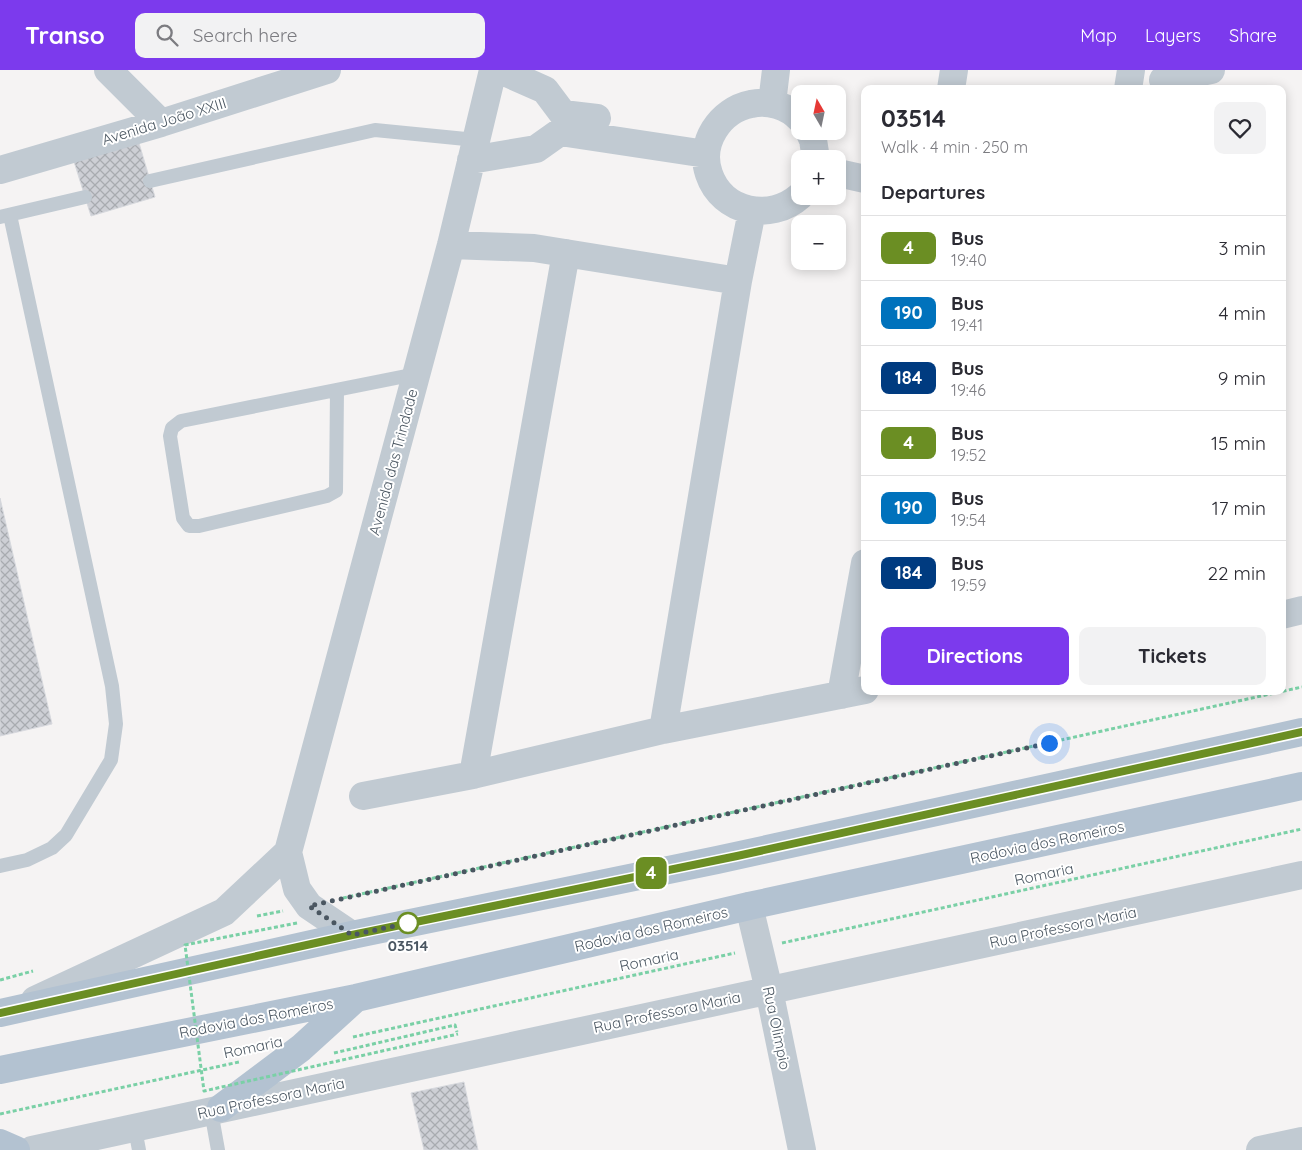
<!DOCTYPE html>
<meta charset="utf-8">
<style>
:root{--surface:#fff;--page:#f2f2f3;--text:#2b2b33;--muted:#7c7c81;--line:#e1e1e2;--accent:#7c3aed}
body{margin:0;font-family:Quicksand,sans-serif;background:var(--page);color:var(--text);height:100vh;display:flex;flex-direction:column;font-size:19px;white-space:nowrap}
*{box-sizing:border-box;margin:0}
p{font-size:16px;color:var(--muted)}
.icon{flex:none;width:28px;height:28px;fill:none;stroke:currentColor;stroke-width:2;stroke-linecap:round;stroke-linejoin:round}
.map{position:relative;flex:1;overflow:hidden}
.panel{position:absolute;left:861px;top:15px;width:425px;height:610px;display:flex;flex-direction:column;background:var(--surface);border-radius:10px;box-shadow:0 2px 12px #0003}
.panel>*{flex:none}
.badge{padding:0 10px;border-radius:8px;font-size:18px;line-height:32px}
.needle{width:32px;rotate:351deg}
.tools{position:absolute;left:791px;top:15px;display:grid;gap:10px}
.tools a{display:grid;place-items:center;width:55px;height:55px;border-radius:10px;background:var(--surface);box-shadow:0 2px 12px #0003;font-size:25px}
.you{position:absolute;width:25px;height:25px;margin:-12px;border:4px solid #fff;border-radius:50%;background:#1a73e8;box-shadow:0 0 0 8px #1a73e833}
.map>.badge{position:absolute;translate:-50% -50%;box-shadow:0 0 0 2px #fff}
h2{padding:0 20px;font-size:19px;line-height:45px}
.round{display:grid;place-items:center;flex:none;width:52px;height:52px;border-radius:10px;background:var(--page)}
.head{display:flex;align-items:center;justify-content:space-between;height:85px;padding:0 20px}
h1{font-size:24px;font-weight:700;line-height:38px}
.cta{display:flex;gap:10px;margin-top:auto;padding:10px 20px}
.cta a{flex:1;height:58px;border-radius:10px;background:var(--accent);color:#fff;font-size:20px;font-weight:700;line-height:58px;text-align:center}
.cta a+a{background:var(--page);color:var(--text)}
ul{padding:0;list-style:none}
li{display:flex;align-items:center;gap:15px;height:65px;padding:0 20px;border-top:1px solid var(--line)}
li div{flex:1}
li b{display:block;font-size:19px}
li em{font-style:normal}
li .badge{min-width:55px;font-weight:700;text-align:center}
header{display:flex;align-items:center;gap:30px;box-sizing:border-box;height:70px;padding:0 25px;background:var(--accent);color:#fff}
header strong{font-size:24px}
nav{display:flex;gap:28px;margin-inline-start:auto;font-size:18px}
.search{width:350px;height:45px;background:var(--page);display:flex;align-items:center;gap:12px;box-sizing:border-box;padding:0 18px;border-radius:10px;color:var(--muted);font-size:19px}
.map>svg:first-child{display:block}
.building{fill:url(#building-cross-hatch);stroke:#d7d9de}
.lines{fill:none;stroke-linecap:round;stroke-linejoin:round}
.path{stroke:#7ad0a6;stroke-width:3;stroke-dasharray:4 2.5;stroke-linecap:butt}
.lane{stroke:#c1cad2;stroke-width:14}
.street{stroke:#c1cad2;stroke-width:28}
.primary{stroke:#b3c2d1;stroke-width:28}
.path-bridge{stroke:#7ad0a6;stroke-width:3;stroke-dasharray:4 2.5;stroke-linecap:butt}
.line-casing{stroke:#fff;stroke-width:11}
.line{stroke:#6b8e23;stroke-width:8}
.walk{stroke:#4a5661;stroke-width:5;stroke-dasharray:0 9}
.stop-dot{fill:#fff;stroke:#6b8e23;stroke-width:2.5}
.labels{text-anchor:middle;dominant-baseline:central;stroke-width:4;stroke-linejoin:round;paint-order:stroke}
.street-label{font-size:15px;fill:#4a5661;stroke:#fff}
.stop-label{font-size:15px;font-weight:bold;fill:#4a5661;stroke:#fff}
</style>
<header>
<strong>Transo</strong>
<div class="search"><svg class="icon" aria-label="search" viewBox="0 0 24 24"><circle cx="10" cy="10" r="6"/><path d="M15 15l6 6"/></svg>Search here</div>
<nav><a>Map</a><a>Layers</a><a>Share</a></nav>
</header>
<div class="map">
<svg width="1302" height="1080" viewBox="0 0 1302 1080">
<defs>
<pattern id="building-cross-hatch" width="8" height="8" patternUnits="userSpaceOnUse" patternTransform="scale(1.25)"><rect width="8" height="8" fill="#cdcfd5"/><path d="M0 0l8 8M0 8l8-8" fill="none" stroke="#a8abb0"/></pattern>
</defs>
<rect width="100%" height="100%" fill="#f5f3f3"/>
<path class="building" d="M136 63 155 127 91 146 71 82Z
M0 428 52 654 0 666Z
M464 1012 478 1080H424L411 1023Z"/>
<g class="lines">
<path class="path" d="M343 828 1302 617
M257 846 283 841
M782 873 1302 759
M0 910 33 901
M353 967 735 883
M334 983 455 955 457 962
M0 1044 239 992"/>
<path class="lane" d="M150 111 375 60 476 70
M0 147 85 127
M337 320 336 421 327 426 199 456H189L183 448 170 366 172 358 181 351 416 304
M0 796 27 790 52 778 66 765 111 690 116 654 112 616 10 145
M211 1041 218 1080
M135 1059 139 1080"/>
<path class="street" d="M108 0 161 53
M500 0 545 20 563 44 597 48
M1163 10 1211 0
M951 19 954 0
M1128 19 1131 0
M772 33 776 0
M800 49C788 36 768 30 751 34 720 40 698 73 709 104 722 143 771 152 800 126
M809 61 813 70 816 89
M471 90 536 79 560 62 706 84
M0 100 161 53 327 0
M838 103 865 109
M451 175 534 178 738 211
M1282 545 1302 540
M841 625 865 493
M663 660 738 211 752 141
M473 705 566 183
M363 726 473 705 663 660 865 620
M749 836 769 920 802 1080
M352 865 309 836 297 819 288 782 451 175 493 0
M35 930 224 842 288 782
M32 1080 1302 805
M1260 1080 1302 1071"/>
<path class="primary" d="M0 943 352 865 717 790 1302 662
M0 1000 356 928 749 836 1302 716
M221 1038 301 978 356 928
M0 1073 16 1080"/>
<path class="path-bridge" d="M297 853 185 875 204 1021 458 964"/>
</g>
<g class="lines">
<g class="line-casing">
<path id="line" d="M0 943 352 865 737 786 1302 662"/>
</g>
<use href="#line" class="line"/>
<path class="walk" d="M408 853H409L352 865 309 836 1049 673"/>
</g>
<circle class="stop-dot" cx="408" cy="853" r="10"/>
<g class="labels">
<g class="street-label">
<text transform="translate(164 51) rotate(-17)">Avenida João XXIII</text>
<text transform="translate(393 392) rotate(-75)">Avenida das Trindade</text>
<text transform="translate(1047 772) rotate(-12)">Rodovia dos Romeiros</text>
<text transform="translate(1044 804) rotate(-12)">Romaria</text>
<text transform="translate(1063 857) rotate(-12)">Rua Professora Maria</text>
<text transform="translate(651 859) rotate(-13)">Rodovia dos Romeiros</text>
<text transform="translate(649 890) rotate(-12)">Romaria</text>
<text transform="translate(667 942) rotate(-12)">Rua Professora Maria</text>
<text transform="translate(256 948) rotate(-11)">Rodovia dos Romeiros</text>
<text transform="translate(777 958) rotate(78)">Rua Olimpio</text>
<text transform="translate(253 977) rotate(-12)">Romaria</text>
<text transform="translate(271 1028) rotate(-12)">Rua Professora Maria</text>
</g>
<g class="stop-label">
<text x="408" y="875">03514</text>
</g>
</g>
</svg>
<div class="tools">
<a><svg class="needle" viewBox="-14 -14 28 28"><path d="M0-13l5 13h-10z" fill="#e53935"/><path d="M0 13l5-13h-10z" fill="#7c7c81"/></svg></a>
<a>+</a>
<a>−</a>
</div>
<div class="you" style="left:1049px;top:673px"></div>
<b class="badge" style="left:651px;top:803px;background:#6b8e23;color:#fff">4</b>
<section class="panel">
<div class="head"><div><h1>03514</h1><p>Walk · 4 min · 250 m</p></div><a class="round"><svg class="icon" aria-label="heart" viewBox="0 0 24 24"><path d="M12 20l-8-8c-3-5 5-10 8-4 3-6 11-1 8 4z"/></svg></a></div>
<h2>Departures</h2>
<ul>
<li><span class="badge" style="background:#6b8e23;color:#fff">4</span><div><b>Bus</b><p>19:40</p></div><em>3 min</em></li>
<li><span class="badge" style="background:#0072bc;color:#fff">190</span><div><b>Bus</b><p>19:41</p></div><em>4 min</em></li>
<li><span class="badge" style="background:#003b80;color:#fff">184</span><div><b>Bus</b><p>19:46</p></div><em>9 min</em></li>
<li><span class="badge" style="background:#6b8e23;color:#fff">4</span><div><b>Bus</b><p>19:52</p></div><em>15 min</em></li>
<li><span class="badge" style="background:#0072bc;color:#fff">190</span><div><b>Bus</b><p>19:54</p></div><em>17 min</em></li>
<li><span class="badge" style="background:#003b80;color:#fff">184</span><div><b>Bus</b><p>19:59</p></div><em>22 min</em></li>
</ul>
<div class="cta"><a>Directions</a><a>Tickets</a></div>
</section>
</div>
